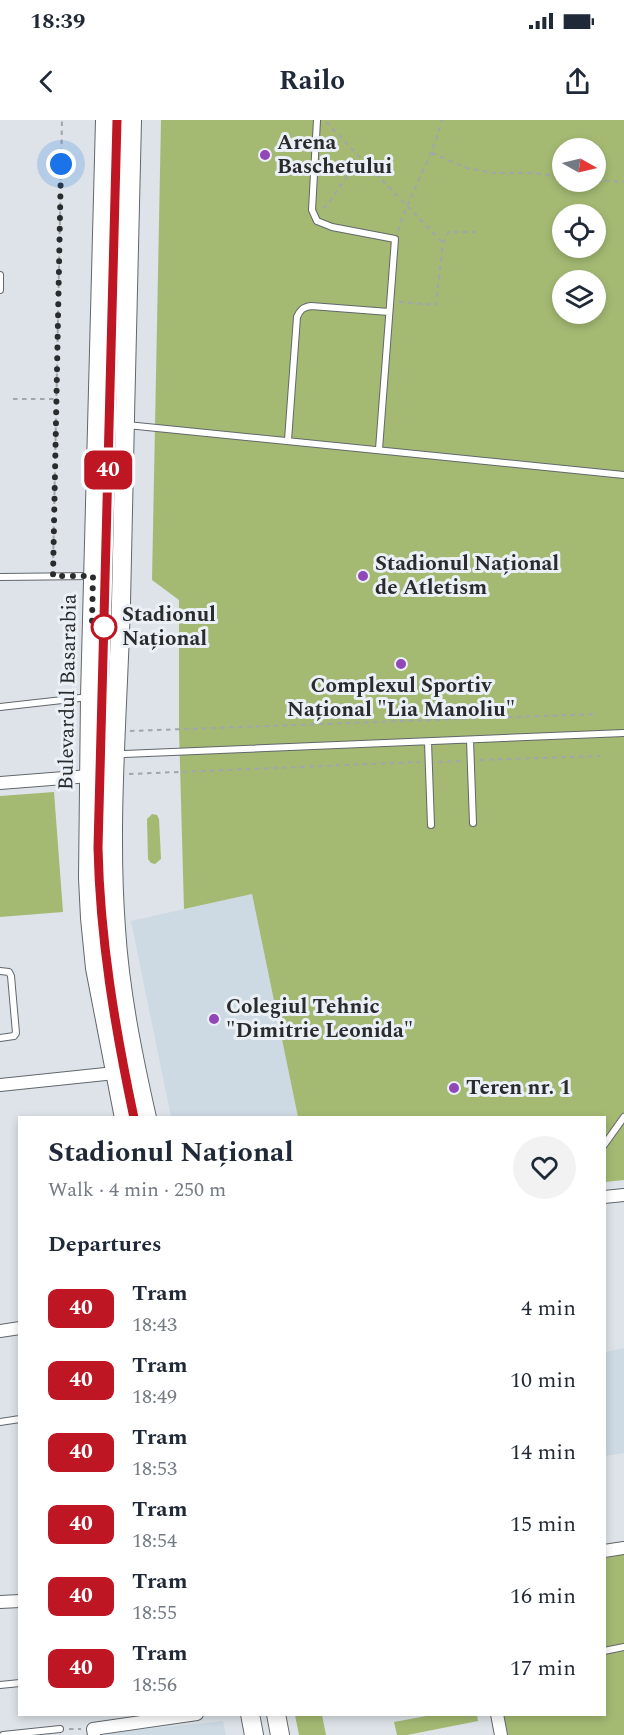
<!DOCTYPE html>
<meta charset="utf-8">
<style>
:root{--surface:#fff;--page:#f2f2f3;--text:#1f2937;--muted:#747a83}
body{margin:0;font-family:Spectral,serif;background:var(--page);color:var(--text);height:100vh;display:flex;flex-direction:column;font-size:22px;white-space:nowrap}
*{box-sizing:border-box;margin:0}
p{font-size:20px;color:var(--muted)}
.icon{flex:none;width:33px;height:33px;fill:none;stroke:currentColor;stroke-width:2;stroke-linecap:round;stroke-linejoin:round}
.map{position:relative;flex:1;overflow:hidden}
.side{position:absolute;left:18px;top:996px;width:588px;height:600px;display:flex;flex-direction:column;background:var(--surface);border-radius:0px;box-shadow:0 3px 9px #0003}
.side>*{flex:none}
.badge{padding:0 12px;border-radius:9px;font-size:21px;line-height:39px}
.needle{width:39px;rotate:98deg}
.controls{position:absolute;left:552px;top:18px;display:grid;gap:12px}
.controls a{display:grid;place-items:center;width:54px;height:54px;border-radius:50%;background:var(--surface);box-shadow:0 3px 9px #0003;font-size:30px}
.you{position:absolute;width:30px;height:30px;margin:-15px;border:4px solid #fff;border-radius:50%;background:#1a73e8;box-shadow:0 0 0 9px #1a73e833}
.map>.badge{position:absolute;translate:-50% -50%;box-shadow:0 0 0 3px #fff}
h2{padding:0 30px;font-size:22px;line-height:54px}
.round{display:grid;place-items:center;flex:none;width:63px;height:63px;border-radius:32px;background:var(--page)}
.head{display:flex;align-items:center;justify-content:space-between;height:102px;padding:0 30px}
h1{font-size:28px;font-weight:700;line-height:45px}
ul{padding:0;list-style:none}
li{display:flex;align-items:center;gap:18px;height:72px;padding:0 30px}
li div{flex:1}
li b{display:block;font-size:22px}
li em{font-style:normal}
li .badge{min-width:66px;font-weight:700;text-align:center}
.status{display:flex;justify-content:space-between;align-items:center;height:42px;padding:0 30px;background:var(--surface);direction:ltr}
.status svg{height:16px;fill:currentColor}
header{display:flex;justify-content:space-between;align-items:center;height:78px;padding:0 30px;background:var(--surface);font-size:27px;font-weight:700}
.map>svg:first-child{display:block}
.built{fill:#cdd9e3}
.green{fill:#a4ba73;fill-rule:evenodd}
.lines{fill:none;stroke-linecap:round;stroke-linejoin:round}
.service-casing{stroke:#62676b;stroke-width:8}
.minor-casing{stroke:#62676b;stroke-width:14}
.primary-casing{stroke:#62676b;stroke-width:20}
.path{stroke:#a1a6aa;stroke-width:2;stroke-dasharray:4.5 4.5;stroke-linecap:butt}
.service{stroke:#fff;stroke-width:6}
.minor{stroke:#fff;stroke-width:12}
.primary{stroke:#fff;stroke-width:18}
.line-casing{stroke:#fff;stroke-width:14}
.line{stroke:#be1622;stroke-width:9}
.walk{stroke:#292b2d;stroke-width:6;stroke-dasharray:0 10.8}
.poi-dot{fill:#9247b9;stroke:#eaf0f5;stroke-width:2}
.stop-dot{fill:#fff;stroke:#be1622;stroke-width:3}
.labels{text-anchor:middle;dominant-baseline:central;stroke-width:6;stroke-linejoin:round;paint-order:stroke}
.poi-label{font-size:21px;font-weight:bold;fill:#292b2d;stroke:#eaf0f5;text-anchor:start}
.stop-label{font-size:21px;font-weight:bold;fill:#292b2d;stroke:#eaf0f5;text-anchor:start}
.street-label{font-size:21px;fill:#292b2d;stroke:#eaf0f5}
</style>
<div class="status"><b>18:39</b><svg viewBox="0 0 49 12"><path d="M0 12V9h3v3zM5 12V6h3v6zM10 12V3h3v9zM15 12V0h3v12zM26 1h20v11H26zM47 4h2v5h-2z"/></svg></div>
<header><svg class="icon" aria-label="back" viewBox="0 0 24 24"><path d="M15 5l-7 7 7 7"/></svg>Railo<svg class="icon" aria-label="share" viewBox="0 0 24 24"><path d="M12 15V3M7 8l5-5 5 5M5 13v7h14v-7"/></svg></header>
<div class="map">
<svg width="624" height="1615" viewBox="0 0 624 1615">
<rect width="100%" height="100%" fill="#dde3e8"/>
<path class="built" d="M252 774 298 997H171L131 801Z
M624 1228V1333L605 1336V1232Z
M223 1601 226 1615H107V1613Z"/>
<path class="green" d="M161 0H624V1060L605 1062 604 998 298 997 252 774 184 789 179 609V480L152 460ZM562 28H596V62H562ZM562 94H596V128H562ZM562 160H596V194H562Z
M54 672 63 792 0 797V676Z
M152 694 157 695 159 699 161 739 155 744 151 743 148 739 147 699Z
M624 1434V1615H508L504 1595 604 1594 605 1438Z
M295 1595H322L326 1615H299Z
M432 1595H477L478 1601 407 1615H397L394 1602Z"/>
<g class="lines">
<g class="service-casing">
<path id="service" d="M317 0 312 90 317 101 332 107 395 119 379 329
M0 155V170
M127 305 624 355
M288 320 297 197C300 190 303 187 311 186L389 192
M0 457 92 456
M0 587 89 577
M470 620 473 703
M428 622 431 705
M95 644 100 635 624 613
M0 851 9 852 11 856 16 913 14 916 0 918
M604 1025 624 997
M0 1302 20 1299
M604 1531 624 1527
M0 1565 20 1563
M3 1615 60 1609"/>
</g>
<g class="minor-casing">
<path id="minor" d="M0 663 115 654
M0 965 115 953
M604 1077 624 1075
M0 1211 20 1208
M604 1431 624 1428
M0 1482 20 1481
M497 1594 501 1615
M94 1615 93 1609 197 1594"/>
</g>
<g class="primary-casing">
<path id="primary" d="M105 0 90 577 88 758 90 798 95 848 124 998
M132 0C127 161 125 322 121 483 118 591 108 701 116 809 120 872 133 936 147 998
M250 1594 254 1615
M276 1594 280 1615"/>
</g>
<path class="path" d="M326 2 443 123
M432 33 467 48 494 53H534L562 57
M596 60 624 62
M323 88 328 84 360 37
M398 111C410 73 432 39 442 0
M399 182 436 185 443 123 449 112H475
M13 279H57
M53 447 62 0
M130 611 598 594
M480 640 600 636
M438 642 462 641
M129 654 420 642
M69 1609H81"/>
<use href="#service" class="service"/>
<use href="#minor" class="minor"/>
<use href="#primary" class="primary"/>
</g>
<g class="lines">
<g class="line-casing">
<path id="line" d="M117 0 98 728C100 819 115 908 134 998"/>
</g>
<use href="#line" class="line"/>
<path class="walk" d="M61 44 53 456H93L92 502 104 507"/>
</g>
<g class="poi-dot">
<circle cx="265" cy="35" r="6"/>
<circle cx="363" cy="456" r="6"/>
<circle cx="401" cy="544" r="6"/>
<circle cx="214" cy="899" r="6"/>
<circle cx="454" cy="968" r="6"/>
</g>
<circle class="stop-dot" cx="104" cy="507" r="12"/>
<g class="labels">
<g class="poi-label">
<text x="277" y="23">Arena<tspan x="277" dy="24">Baschetului</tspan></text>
<text x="375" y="444">Stadionul Național<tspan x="375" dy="24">de Atletism</tspan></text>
<text x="401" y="566" text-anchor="middle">Complexul Sportiv<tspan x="401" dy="24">Național "Lia Manoliu"</tspan></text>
<text x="226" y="887">Colegiul Tehnic<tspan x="226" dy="24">"Dimitrie Leonida"</tspan></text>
<text x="466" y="968">Teren nr. 1</text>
</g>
<g class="stop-label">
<text x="122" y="495">Stadionul<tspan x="122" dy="24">Național</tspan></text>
</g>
<g class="street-label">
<text transform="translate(68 572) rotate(-89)">Bulevardul Basarabia</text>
</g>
</g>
</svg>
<div class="controls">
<a><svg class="needle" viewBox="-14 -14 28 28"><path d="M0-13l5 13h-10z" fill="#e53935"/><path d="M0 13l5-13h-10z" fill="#747a83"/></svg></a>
<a><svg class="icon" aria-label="locate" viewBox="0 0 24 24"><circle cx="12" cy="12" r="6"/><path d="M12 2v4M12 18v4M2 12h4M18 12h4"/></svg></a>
<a><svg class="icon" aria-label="layers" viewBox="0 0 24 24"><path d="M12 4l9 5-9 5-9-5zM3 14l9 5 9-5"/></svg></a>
</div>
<div class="you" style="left:61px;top:44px"></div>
<b class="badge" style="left:108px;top:350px;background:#be1622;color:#fff">40</b>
<section class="side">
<div class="head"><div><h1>Stadionul Național</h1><p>Walk · 4 min · 250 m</p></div><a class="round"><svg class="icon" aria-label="heart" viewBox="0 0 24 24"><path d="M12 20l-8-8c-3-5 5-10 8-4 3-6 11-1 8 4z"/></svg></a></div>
<h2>Departures</h2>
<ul>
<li><span class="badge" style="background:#be1622;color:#fff">40</span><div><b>Tram</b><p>18:43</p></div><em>4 min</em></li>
<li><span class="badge" style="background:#be1622;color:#fff">40</span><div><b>Tram</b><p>18:49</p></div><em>10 min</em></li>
<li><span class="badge" style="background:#be1622;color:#fff">40</span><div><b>Tram</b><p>18:53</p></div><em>14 min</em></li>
<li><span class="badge" style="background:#be1622;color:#fff">40</span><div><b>Tram</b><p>18:54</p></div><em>15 min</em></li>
<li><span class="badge" style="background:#be1622;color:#fff">40</span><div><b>Tram</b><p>18:55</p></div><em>16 min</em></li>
<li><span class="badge" style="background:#be1622;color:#fff">40</span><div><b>Tram</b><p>18:56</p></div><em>17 min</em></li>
</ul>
</section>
</div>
